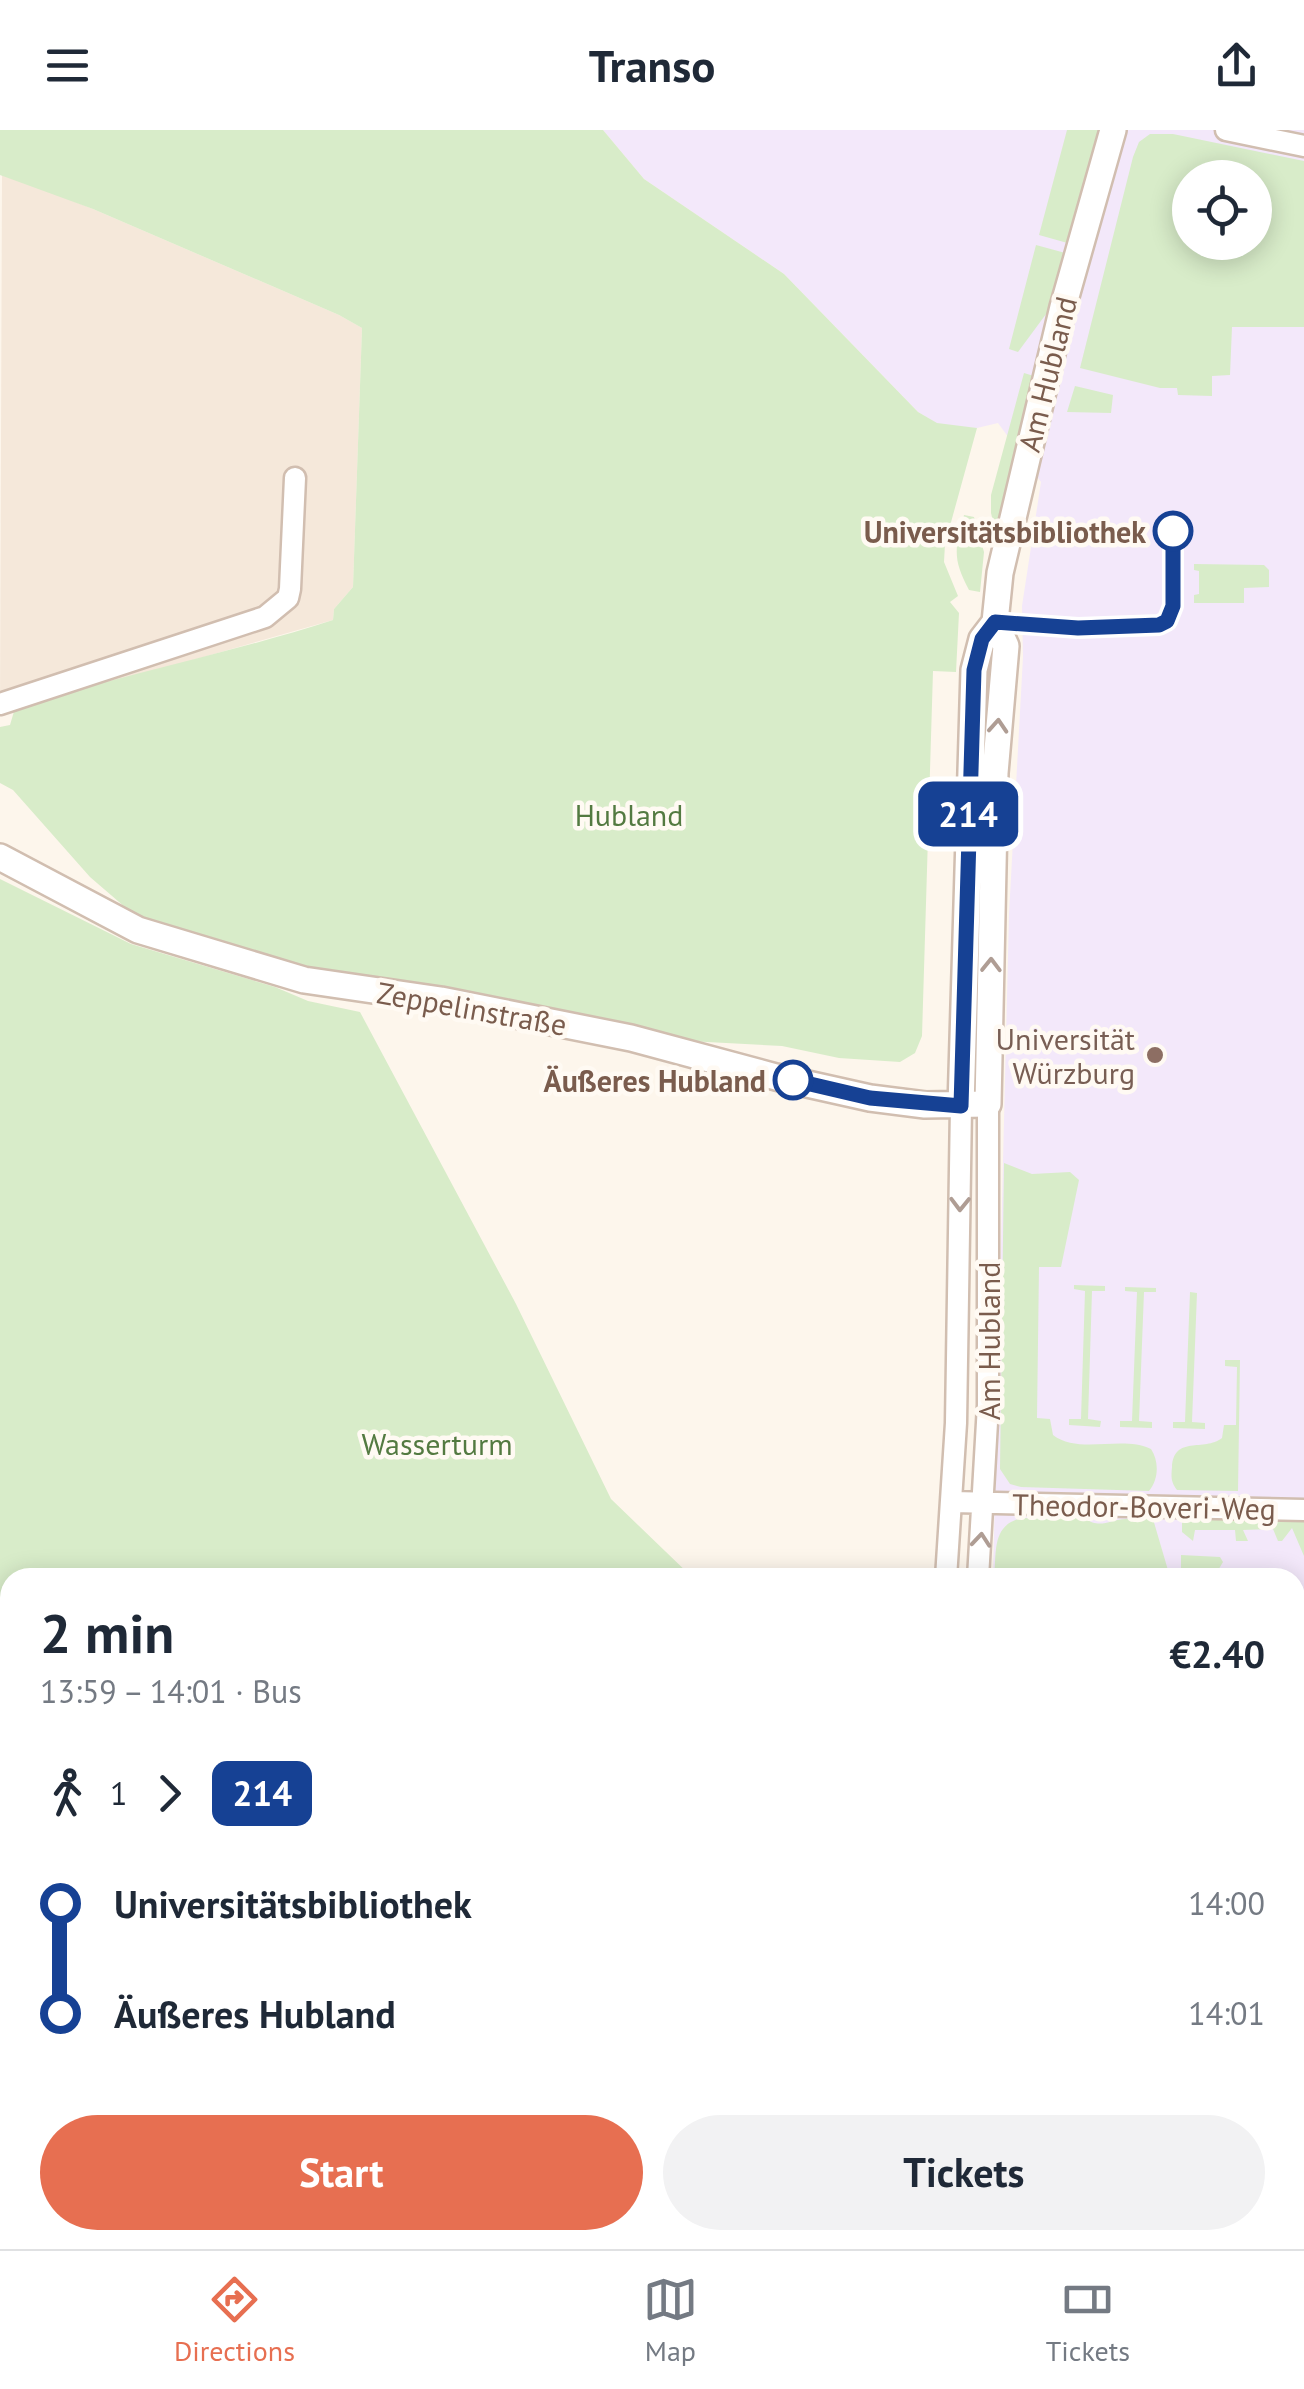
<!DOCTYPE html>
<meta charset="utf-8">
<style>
:root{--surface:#fff;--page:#f2f2f3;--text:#1f2937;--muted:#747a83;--line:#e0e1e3;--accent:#e76f51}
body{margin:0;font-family:"PT Sans",sans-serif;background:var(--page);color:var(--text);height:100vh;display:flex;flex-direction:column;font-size:38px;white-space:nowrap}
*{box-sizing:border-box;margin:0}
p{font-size:32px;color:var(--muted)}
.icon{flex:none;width:55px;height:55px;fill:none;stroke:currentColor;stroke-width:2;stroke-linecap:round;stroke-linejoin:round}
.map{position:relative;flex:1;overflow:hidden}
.details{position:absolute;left:0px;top:1438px;width:1305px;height:682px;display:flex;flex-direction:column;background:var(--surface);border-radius:30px 30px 0 0;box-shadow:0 5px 25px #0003}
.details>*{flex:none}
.badge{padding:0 20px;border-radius:15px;font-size:35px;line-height:65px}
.tools{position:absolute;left:1172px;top:30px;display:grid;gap:20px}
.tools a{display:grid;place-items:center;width:100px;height:100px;border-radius:50%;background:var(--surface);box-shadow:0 5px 25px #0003;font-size:50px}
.map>.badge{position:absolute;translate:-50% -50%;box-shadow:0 0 0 5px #fff}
.legs{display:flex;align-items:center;gap:15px;height:110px;padding:0 40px;font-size:32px}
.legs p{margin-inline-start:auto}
.overview{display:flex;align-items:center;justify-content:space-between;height:170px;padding:0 40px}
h1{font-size:55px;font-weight:700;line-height:75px}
.primary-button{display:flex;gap:20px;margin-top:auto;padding:20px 40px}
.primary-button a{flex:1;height:115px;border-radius:60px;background:var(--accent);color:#fff;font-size:40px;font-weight:700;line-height:115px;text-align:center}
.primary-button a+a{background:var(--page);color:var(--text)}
ul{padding:0 40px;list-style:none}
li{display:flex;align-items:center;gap:35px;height:110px;font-size:38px}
li i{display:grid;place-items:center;width:15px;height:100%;margin:0 12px;background:currentColor}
li i::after{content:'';width:25px;height:25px;margin:-12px;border:8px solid;border-radius:50%;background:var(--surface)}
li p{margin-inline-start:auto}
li:first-child i{background:linear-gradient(#0000 50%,currentColor 0)}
li:last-child i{background:linear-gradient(currentColor 50%,#0000 0)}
header{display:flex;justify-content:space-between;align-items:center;height:130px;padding:0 40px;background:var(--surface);font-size:45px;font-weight:700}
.tabs{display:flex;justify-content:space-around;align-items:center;height:140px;border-top:2px solid var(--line);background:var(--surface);font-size:28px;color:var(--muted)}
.tabs a{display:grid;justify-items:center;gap:5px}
.tabs .active{color:var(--accent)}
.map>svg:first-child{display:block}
.residential{fill:#f5e8da}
.education{fill:#f3e8fa;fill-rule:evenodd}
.green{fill:#d8ecc9;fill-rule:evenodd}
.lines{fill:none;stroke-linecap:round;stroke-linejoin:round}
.minor-casing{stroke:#d1beb0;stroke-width:25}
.tertiary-casing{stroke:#d1beb0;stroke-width:30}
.minor{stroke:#fff;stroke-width:20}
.tertiary{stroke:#fff;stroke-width:25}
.oneway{stroke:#af9d94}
.line-1-casing{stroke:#fff;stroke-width:22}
.line-1{stroke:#164194;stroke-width:15}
.stop-1-dot{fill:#fff;stroke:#164194;stroke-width:5}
.education-dot{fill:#8d6e63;stroke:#fffaf3;stroke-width:4}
.labels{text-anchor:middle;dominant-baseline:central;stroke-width:9;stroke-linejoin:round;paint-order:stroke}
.street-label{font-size:30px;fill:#7a5c4d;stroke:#fffaf3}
.stop-label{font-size:30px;font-weight:bold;fill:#7a5c4d;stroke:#fffaf3;text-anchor:end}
.park-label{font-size:30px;fill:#537a41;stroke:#fffaf3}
.education-label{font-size:30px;fill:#785e54;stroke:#fffaf3;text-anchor:end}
</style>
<header><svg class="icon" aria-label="menu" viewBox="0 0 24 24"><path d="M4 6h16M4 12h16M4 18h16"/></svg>Transo<svg class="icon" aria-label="share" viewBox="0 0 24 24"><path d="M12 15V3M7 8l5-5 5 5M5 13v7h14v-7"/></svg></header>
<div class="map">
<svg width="1304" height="2119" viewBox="0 0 1304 2119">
<rect width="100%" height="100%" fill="#fdf6ec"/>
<path class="residential" d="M2 43 93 79 339 185 362 198 353 457 334 479 333 490 15 581 0 580Z"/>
<path class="education" d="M603 0H1304V2119H1090V2110H1295V1448L993 1447 1009 784 1023 527 1022 476 1041 352 998 293 977 298 955 297 936 293 918 282 784 144 644 49ZM1190 48H1255V112H1190Z"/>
<path class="green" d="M0 0H603L644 49 784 144 918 282 937 293 977 298 945 414 944 432 958 466 950 472 959 483 956 542 933 541 922 906 915 923 900 932 839 928 782 916 631 908 304 850 125 795 126 778 90 747 13 660 0 653V597L10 595 15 578C120 545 228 524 333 490L334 479 353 457 362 198 339 185 93 79 0 45Z
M1067 0H1101L1071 114 1039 105Z
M1150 4H1173L1304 31V197H1232L1230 245 1212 246V266L1178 265 1177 258H1160L1080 238 1133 27 1139 12ZM1190 48H1255V112H1190Z
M1036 115 1069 124 1052 176 1018 222 1009 219Z
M1024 243 1037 247 995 400 991 383V365Z
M1075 256 1113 265 1111 283 1067 282Z
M964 385 974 387 984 422 980 462 969 460C952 428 955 419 964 385Z
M1194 434 1264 435 1269 440V457L1244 458V473H1194V465L1199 464V441L1194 440Z
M0 749 131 814 275 857 308 871 360 882 516 1174 611 1369 692 1447 10 1448V1679H0Z
M1004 1033 1032 1044 1070 1042 1079 1050 1061 1137H1039L1037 1288 1050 1289 1053 1305C1079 1325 1122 1305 1151 1319 1159 1331 1159 1349 1149 1361L1021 1357 1010 1354 1000 1339Z
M1074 1155 1105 1156V1161H1092L1088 1289 1101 1291 1100 1297 1069 1295V1289H1081L1085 1161 1074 1159Z
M1125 1157 1156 1158V1162H1144L1139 1291 1152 1292V1298L1120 1297V1291H1132L1137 1162 1125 1161Z
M1190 1162 1197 1163 1192 1292 1205 1293V1299L1173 1298V1292H1185Z
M1225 1230H1240L1238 1361 1177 1360C1171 1352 1171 1347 1172 1337 1174 1305 1204 1322 1222 1308L1224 1295H1236L1237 1237 1225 1236Z
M1022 1388H1085C1100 1400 1110 1389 1126 1389 1135 1388 1144 1389 1153 1389L1170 1447H994C997 1422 991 1395 1022 1388Z
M1182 1389 1304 1391V1426L1292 1398 1282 1411H1278L1273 1399 1243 1400 1248 1411H1236L1235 1400H1195L1193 1411 1182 1402Z
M1181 1425 1220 1427 1223 1432 1217 1442 1219 1447H1181Z
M10 2107V2110H345L349 2119H0V2112Z
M519 2110H599L605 2119H506Z"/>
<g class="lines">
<g class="minor-casing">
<path id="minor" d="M1226 0 1304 16
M0 574 265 487 288 468 290 459 295 348
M953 1372 1304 1380
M946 1448 956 1293 961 976
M978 1448 988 1275V974
M0 1688H10
M487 2119 500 2110"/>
</g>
<g class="tertiary-casing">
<path id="tertiary" d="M0 727 138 800 304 850 441 870 631 908 776 947 870 968 925 975 988 974 995 643 1006 516 995 492 1000 443 1063 177 1113 0
M961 976 974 540 982 509 995 492"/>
</g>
<use href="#minor" class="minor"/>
<use href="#tertiary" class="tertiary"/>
</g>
<defs><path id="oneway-chevron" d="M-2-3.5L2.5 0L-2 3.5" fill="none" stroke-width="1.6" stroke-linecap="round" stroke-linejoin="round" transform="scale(2.5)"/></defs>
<g class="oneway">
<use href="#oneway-chevron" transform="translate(998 596) rotate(-86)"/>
<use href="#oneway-chevron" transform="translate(991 835) rotate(-89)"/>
<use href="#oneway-chevron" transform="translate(960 1074) rotate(91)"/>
<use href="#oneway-chevron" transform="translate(981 1410) rotate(-85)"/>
</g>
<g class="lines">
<g class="line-1-casing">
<path id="line-1" d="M793 950 870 968 961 976 974 540 982 509 995 492 1078 498 1159 495 1167 491 1173 476V401"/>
</g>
<use href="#line-1" class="line-1"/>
</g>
<g class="stop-1-dot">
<circle cx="1173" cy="401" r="18"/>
<circle cx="793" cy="950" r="18"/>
</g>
<circle class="education-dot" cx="1155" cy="925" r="10"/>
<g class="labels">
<g class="street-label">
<text transform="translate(1047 244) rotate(-76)">Am Hubland</text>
<text transform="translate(472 878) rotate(10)">Zeppelinstraße</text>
<text transform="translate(988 1211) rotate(-90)">Am Hubland</text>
<text transform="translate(1144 1376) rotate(1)">Theodor-Boveri-Weg</text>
</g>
<g class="stop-label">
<text x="1146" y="401">Universitätsbibliothek</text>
<text x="766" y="950">Äußeres Hubland</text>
</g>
<g class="park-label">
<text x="629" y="684">Hubland</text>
<text x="437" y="1313">Wasserturm</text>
</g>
<g class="education-label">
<text x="1135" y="908">Universität<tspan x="1135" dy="34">Würzburg</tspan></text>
</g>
</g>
</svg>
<div class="tools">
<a><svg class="icon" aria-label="locate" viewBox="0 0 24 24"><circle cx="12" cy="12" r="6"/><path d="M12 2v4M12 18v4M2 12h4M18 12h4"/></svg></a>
</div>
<b class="badge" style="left:968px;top:684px;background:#164194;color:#fff">214</b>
<section class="details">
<div class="overview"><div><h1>2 min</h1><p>13:59 – 14:01 · Bus</p></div><b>€2.40</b></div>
<div class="legs"><svg class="icon" aria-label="walk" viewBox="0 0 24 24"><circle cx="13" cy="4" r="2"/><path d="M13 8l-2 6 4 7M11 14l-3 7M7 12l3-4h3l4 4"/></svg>1<svg class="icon" aria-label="forward" viewBox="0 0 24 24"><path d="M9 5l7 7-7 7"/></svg><b class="badge" style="background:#164194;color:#fff">214</b></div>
<ul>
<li><i style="color:#164194"></i><b>Universitätsbibliothek</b><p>14:00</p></li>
<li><i style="color:#164194"></i><b>Äußeres Hubland</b><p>14:01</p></li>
</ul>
<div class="primary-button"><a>Start</a><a>Tickets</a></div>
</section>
</div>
<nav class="tabs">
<a class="active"><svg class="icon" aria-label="directions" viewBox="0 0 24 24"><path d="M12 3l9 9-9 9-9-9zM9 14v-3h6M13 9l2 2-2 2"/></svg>Directions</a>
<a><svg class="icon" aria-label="map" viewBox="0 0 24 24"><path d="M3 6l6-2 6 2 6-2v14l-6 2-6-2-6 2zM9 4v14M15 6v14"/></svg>Map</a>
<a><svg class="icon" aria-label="tickets" viewBox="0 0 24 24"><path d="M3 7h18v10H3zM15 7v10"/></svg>Tickets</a>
</nav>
